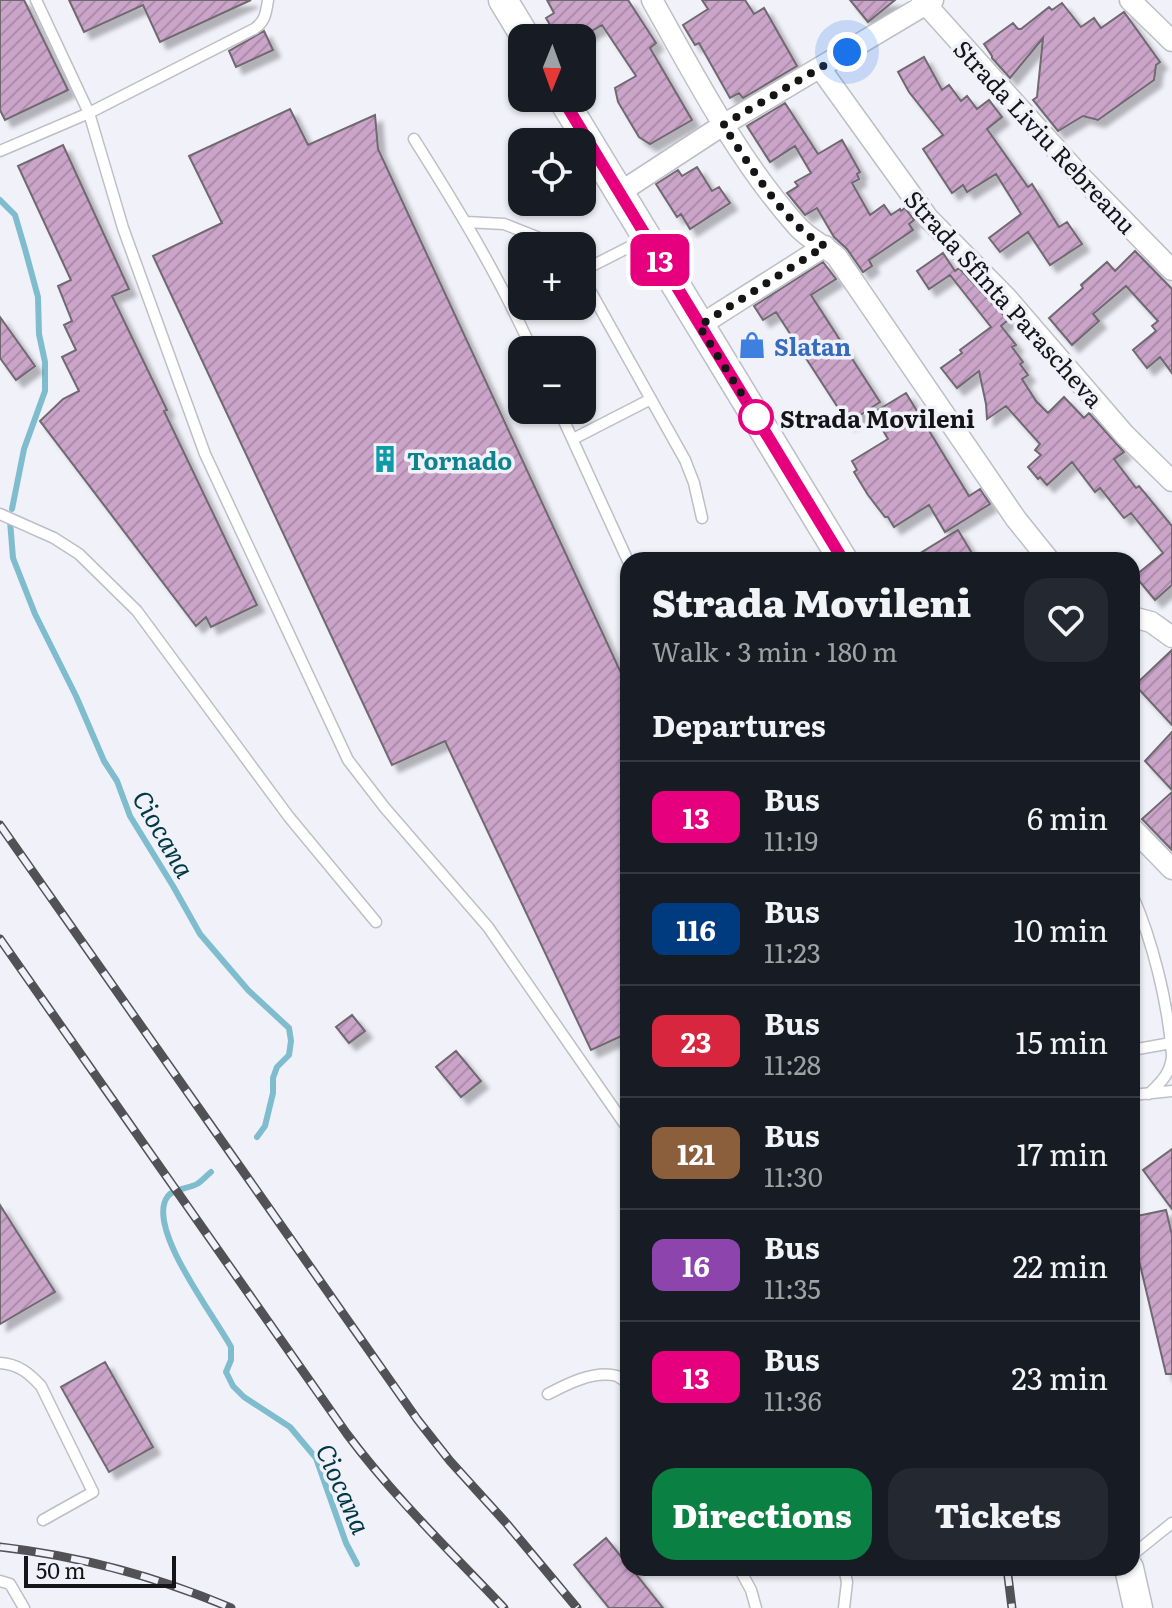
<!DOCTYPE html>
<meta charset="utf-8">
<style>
:root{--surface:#171b24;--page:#242831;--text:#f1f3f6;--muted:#9ea1a6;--line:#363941;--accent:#0b8043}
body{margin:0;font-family:Literata,serif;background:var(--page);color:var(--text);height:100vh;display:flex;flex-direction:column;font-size:30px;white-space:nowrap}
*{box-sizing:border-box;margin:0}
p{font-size:26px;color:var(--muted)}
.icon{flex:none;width:44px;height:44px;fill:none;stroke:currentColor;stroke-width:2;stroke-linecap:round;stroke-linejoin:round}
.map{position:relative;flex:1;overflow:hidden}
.drawer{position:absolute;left:620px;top:552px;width:520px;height:1024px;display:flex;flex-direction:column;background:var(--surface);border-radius:24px;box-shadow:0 2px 6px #0004}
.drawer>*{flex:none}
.badge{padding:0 16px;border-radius:12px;font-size:28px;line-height:52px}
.needle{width:52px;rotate:181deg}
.buttons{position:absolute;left:508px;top:24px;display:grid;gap:16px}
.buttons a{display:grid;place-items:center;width:88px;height:88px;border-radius:16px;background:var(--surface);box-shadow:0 2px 6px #0004;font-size:40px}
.scale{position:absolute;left:24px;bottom:20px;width:152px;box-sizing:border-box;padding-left:8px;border:4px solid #151518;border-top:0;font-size:22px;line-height:28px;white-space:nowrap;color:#151518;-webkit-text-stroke:6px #f1f1f9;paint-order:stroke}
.you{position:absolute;width:40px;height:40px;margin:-20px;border:6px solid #fff;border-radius:50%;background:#1a73e8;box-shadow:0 0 0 12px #1a73e833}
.map>.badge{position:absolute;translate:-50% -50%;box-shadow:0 0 0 4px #fff}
h2{padding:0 32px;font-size:30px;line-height:72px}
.round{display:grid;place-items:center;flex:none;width:84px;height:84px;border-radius:24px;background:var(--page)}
.head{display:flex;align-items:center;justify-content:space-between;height:136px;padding:0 32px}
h1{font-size:38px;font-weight:800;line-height:60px}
.button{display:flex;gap:16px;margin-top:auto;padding:16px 32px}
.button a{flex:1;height:92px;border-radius:24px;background:var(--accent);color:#fff;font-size:32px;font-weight:800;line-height:92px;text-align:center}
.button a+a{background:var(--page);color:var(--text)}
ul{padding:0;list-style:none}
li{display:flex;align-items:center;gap:24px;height:112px;padding:0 32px;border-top:2px solid var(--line)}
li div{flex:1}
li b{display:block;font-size:30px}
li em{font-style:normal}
li .badge{min-width:88px;font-weight:700;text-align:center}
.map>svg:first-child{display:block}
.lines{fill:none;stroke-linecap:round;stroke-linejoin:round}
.stream{stroke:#7fbdce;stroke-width:6}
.building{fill:url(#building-hatch);stroke:#6f696f;stroke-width:2;filter:url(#shadow)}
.lane-casing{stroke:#bebfc6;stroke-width:13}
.street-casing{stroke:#bebfc6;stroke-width:23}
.secondary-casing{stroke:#bebfc6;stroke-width:31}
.lane{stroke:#fff;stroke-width:10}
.street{stroke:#fff;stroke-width:20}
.secondary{stroke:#fff;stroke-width:28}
.rail-casing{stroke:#515156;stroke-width:9}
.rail{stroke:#f1f1f9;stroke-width:6;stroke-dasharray:18;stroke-linecap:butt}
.line-casing{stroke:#fff;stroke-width:18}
.line{stroke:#e6007e;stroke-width:12}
.walk{stroke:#151518;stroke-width:8;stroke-dasharray:0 14.4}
.stop-dot{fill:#fff;stroke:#e6007e;stroke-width:4}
.labels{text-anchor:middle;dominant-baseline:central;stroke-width:7;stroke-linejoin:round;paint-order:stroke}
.street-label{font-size:24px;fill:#151518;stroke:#f1f1f9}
.shop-label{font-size:24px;font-weight:bold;fill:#366cbe;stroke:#f1f1f9;text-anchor:start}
.stop-label{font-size:24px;font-weight:bold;fill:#151518;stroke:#f1f1f9;text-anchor:start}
.culture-label{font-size:24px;font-weight:bold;fill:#0d838f;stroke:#f1f1f9;text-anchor:start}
.water-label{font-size:26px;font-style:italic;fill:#003946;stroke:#f1f1f9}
</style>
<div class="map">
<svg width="1172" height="1608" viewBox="0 0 1172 1608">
<defs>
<pattern id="building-hatch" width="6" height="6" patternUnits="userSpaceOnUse" patternTransform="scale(2)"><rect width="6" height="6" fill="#caa4c9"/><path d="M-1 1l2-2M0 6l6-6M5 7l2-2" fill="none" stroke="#ad8cac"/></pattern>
<filter id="shadow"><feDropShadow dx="7" dy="7" stdDeviation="2" flood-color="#0004"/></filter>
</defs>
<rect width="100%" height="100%" fill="#f1f1f9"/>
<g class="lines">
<path class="stream" d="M0 200 15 215 25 249 38 297 39 334 45 362V391L24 449 12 509
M10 521 13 558 35 614 76 696 104 761 117 781 130 816 173 886 200 934 248 990 289 1028 291 1041 289 1055 277 1067 273 1078V1093L265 1126 257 1137
M211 1172C206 1176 202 1181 197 1184 188 1189 175 1188 168 1196 144 1226 216 1318 231 1347V1360L226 1372 233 1386 244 1397 290 1427 316 1458 346 1543 357 1564"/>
</g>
<path class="building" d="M0 0H24L68 90 5 120 0 110Z
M69 0H251L160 42 143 5 84 32Z
M547 0H628L656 43 650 48 692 120 650 144 639 137 618 102 615 88 636 76 602 25 580 38H558L546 18 554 13Z
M702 0H745L754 14 764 8 797 66 743 98 739 93 730 98 699 43 695 45 683 25 708 9Z
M850 0H895L868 22Z
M1062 3 1081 27 1094 18 1101 28 1124 12 1160 62 1156 65 1154 80 1098 120 1083 116 1058 131 1033 100 1037 97 1043 38 1010 78 992 58V56L984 44 1013 23 1018 29H1021L1049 7 1052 10Z
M264 31 273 50 236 67 229 51Z
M924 57 942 90 949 85 961 101 967 96 977 109 989 100 1002 117 987 129 1028 187 1032 184 1059 227 1067 222 1082 244 1050 265 1028 232 1000 252 989 238 1021 214 996 174 967 192 963 185 952 193 923 149 943 135 909 92 898 72Z
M785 103 818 154 842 140 860 172 857 174 859 179 852 183 870 215 884 205 891 215 900 209 901 211 905 208 914 220 909 224 913 230 869 260 872 266 863 272 847 249 834 237 817 208 805 215 787 193 798 186 795 182 811 173 795 146 770 162 747 126Z
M290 109 308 145 375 115 378 149 628 688V1033L591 1050 445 741 392 765 153 256 222 223 189 156Z
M63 145 129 289 112 296 167 410 164 411 257 605 211 627 206 617 196 626 40 421 63 399 79 391 62 357 76 350 64 325 72 321 58 286 71 280 18 166Z
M697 167 712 191 719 187 730 203 690 229 681 214 677 217 656 184 678 170 682 176Z
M1135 251 1172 289V373L1160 357 1147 368 1133 350 1156 331 1152 326 1158 321 1126 286 1093 314 1099 321 1072 345 1049 318 1083 288 1081 285 1107 262 1115 271Z
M943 253 955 271 959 268 1008 320 1001 326 1016 345 1012 347 1023 362 1020 364 1028 375 1022 379 1036 401 1048 413 1064 397 1084 418 1089 413 1124 452 1114 459 1136 488 1139 486 1172 526V585L1155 600 1135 576 1163 553 1131 513 1124 518 1100 488 1095 492 1072 462 1047 485 1040 477 1038 479 1028 467 1041 455 1035 450 1040 444 1006 406 987 419 986 404 979 371 957 388 941 368 962 353 960 350 991 327 950 275 929 289 917 271Z
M823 262 836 279 811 295 880 402 848 423 776 312 763 320 754 306Z
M0 317 35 366 16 380 0 358Z
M906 393 969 496 980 489 990 504 945 532 929 505 894 527 888 517H885L868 495 854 472 857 470 852 461 888 439 873 413Z
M958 530 976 560H909Z
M1172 650V725L1135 685Z
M1172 732V790L1145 761Z
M1172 792V850L1142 819Z
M352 1015 365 1031 349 1043 336 1027Z
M456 1051 481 1081 461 1097 436 1067Z
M1172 1149V1209L1143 1170Z
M0 1205 55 1292 0 1324Z
M1166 1210 1172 1235V1374H1166L1132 1231V1217Z
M105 1362 153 1447 109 1472 61 1387Z
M606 1538 628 1565V1568H631L663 1608H609L574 1565Z"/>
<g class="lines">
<g class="lane-casing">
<path id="lane" d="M36 0 89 113 123 228 205 454 348 760 385 808 488 927 628 1129
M414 139C457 207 499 276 532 350
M0 151 89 113 254 29C265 22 266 13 268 0
M466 222 504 224 552 243 555 246
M582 271 645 239
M582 276 685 460 694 483 702 518
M559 410 628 561
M573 439 651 399
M0 514 54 538 79 554 137 611 289 817 376 922
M1132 894C1153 942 1168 1003 1172 1055
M1132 1050 1171 1043
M1149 1094C1161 1082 1170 1074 1172 1057
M1132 1095 1172 1091
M0 1363C18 1364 29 1373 41 1386L93 1492 43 1520
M548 1394C567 1384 594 1370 617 1376 621 1378 624 1381 628 1383
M1132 1555 1172 1523
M739 1568 751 1590 756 1608
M0 1581 10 1584 24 1608
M844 1608 847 1582 844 1568"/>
</g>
<g class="street-casing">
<path id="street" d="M652 0C696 78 738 160 798 227 809 239 825 246 837 257L1016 519 1049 560
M922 0 1082 178 1172 270
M1130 0 1172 41
M820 68 928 218 1006 297 1125 435 1172 481
M619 193 723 125 933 0
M699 326 825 246
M1132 617 1151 622 1172 637
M1132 828 1172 869"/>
</g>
<g class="secondary-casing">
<path id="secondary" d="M503 0 526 38
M562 98 843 560
M1129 1568 1138 1608"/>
</g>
<use href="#lane" class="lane"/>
<use href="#street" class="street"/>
<use href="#secondary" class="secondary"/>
<g class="rail-casing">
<path id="rail" d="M0 825 417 1419 450 1461 507 1524 577 1608
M0 939 347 1434C394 1497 450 1551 504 1608
M0 1547C79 1556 158 1577 231 1608
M1007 1568 1012 1608"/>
</g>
<use href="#rail" class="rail"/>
</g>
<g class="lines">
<g class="line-casing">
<path id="line" d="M562 98 843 560"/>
</g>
<use href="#line" class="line"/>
<path class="walk" d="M756 417 699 326 825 246C785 226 748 162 723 125L847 52"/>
</g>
<defs>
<g id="shop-bare" transform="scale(2.16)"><path d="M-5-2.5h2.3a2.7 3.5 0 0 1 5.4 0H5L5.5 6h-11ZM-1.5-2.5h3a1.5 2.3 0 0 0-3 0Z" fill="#3f7fe0" stroke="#f1f1f9" stroke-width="2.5" paint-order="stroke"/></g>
<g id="building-bare" transform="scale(2.16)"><path d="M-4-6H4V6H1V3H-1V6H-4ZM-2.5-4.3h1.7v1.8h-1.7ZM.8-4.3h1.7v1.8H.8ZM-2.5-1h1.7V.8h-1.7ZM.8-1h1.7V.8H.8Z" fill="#0f9aa8" stroke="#f1f1f9" stroke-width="2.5" paint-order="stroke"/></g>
</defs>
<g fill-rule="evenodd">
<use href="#shop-bare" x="752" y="345"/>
<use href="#building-bare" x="385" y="459"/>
</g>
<circle class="stop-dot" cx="756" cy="417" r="16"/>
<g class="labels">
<g class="street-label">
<text transform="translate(1046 136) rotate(47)">Strada Liviu Rebreanu</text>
<text transform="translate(1005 298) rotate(48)">Strada Sfînta Parascheva</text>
</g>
<g class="shop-label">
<text x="774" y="345">Slatan</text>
</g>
<g class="stop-label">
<text x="780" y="417">Strada Movileni</text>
</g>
<g class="culture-label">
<text x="407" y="459">Tornado</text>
</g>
<g class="water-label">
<text transform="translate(165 833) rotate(60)">Ciocana</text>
<text transform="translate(345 1488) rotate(66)">Ciocana</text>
</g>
</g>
</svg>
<div class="buttons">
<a><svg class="needle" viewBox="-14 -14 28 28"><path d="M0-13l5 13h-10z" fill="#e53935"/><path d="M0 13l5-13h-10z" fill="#9ea1a6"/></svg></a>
<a><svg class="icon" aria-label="locate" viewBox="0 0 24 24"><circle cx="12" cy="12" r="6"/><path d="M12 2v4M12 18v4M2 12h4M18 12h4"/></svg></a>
<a>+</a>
<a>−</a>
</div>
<div class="scale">50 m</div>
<div class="you" style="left:847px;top:52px"></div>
<b class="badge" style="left:660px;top:260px;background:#e6007e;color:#fff">13</b>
<section class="drawer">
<div class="head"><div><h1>Strada Movileni</h1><p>Walk · 3 min · 180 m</p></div><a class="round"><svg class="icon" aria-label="heart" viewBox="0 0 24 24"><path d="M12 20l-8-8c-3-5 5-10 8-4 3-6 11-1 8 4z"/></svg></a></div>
<h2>Departures</h2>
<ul>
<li><span class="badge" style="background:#e6007e;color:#fff">13</span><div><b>Bus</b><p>11:19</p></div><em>6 min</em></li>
<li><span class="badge" style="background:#003b80;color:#fff">116</span><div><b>Bus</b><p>11:23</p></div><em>10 min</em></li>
<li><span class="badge" style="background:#d7263d;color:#fff">23</span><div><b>Bus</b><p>11:28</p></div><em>15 min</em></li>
<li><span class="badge" style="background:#8b5e3c;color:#fff">121</span><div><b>Bus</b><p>11:30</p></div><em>17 min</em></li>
<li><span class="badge" style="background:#8e44ad;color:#fff">16</span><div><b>Bus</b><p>11:35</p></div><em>22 min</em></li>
<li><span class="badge" style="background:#e6007e;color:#fff">13</span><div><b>Bus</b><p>11:36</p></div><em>23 min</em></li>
</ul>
<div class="button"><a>Directions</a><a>Tickets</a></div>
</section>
</div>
